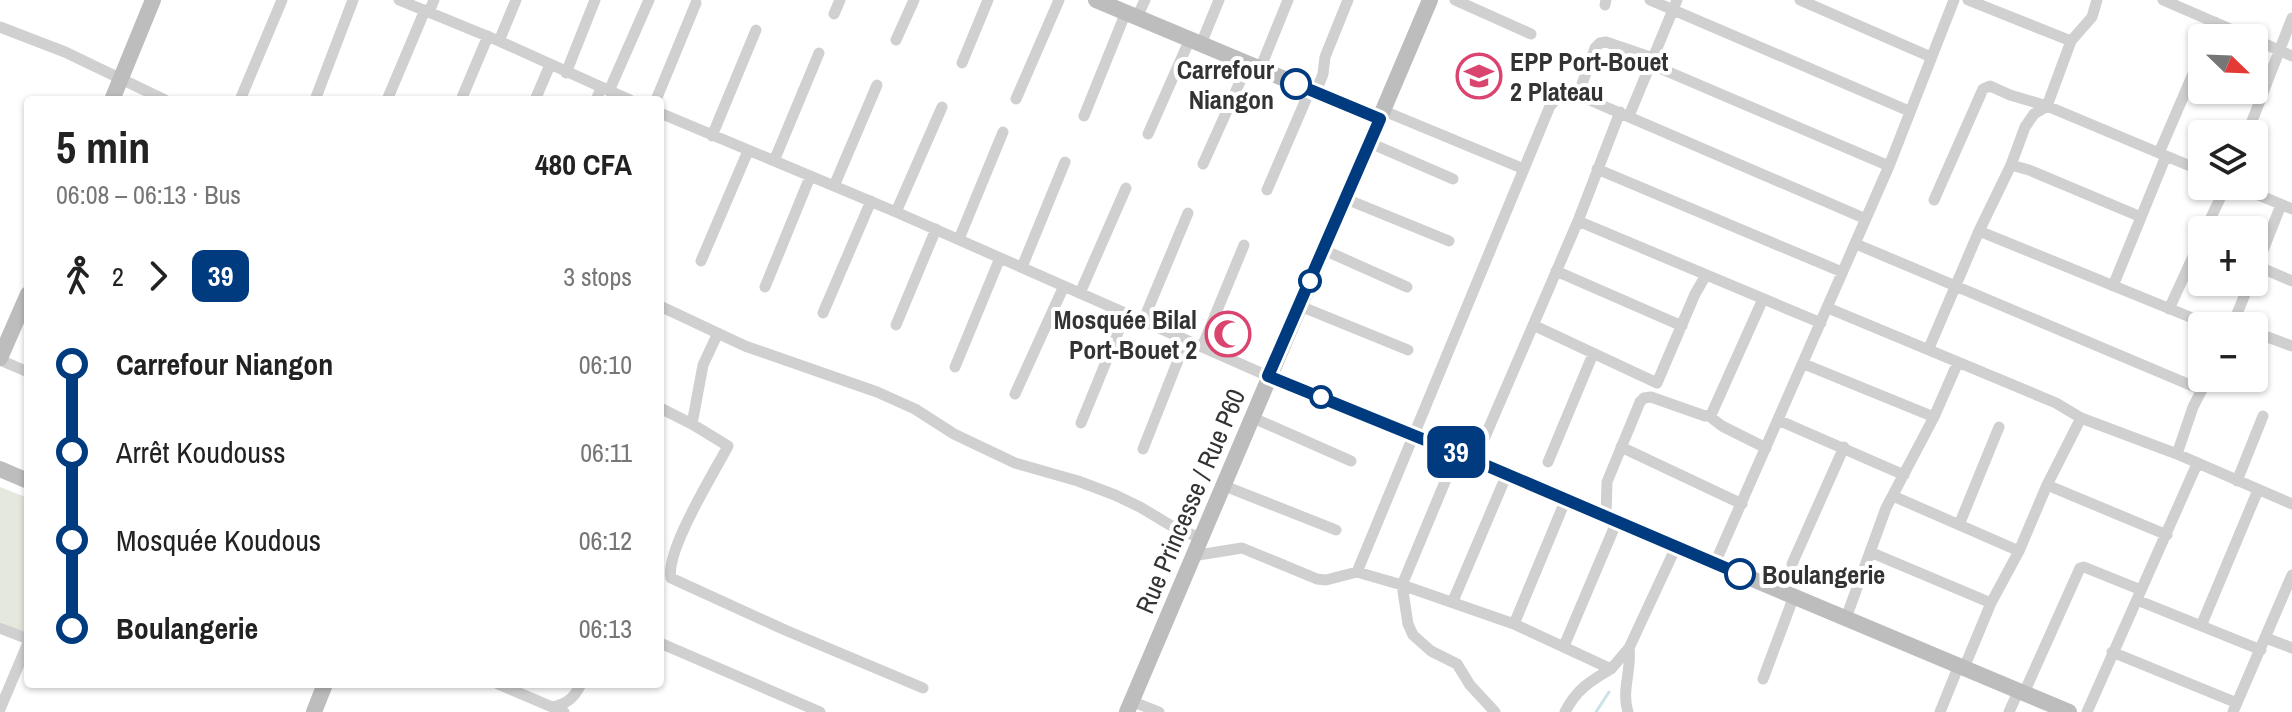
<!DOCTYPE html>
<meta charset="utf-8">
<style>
:root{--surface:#fff;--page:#f2f2f2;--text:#222;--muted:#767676}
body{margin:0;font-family:"Archivo Narrow",sans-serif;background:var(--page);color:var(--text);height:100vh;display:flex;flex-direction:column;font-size:30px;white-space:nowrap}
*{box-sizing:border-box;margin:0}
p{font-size:26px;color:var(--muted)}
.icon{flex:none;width:44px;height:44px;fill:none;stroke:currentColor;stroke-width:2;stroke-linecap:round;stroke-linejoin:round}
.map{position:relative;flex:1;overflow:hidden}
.panel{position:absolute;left:24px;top:96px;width:640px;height:592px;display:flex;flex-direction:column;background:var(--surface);border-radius:8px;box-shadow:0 2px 6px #0004}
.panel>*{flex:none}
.badge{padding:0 16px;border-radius:12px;font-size:28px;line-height:52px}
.needle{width:52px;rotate:113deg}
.tools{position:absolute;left:2188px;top:24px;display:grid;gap:16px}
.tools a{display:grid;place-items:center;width:80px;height:80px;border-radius:8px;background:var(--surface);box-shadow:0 2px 6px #0004;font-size:40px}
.map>.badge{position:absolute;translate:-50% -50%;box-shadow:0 0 0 4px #fff}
.legs{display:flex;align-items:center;gap:12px;height:88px;padding:0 32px;font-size:26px}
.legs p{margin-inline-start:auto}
.overview{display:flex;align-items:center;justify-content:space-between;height:136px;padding:0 32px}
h1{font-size:44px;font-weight:700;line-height:60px}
ul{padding:0 32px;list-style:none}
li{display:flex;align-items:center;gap:28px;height:88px;font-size:30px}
li i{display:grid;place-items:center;width:12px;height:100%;margin:0 10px;background:currentColor}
li i::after{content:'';width:20px;height:20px;margin:-10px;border:6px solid;border-radius:50%;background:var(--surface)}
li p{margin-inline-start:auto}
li:first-child i{background:linear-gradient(#0000 50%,currentColor 0)}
li:last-child i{background:linear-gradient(currentColor 50%,#0000 0)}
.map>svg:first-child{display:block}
.green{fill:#e5e9dd}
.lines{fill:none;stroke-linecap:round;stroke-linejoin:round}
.stream{stroke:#cbe3e8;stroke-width:3}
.street{stroke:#d0d0d0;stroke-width:11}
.secondary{stroke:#bdbdbd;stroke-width:16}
.line-1-casing{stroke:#fff;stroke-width:18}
.line-1{stroke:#003b80;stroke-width:12}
.stop-1-dot{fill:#fff;stroke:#003b80;stroke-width:4}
.labels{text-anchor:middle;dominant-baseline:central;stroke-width:8;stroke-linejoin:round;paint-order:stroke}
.poi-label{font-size:26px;font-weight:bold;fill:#333;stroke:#fff;text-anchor:start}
.stop-label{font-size:26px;font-weight:bold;fill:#333;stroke:#fff;text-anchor:end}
.street-label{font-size:26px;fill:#333;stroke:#fff}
</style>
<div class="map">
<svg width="2292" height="712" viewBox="0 0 2292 712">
<rect width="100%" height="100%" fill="#fff"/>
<path class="green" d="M0 487 28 498V634L0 622Z"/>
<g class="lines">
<path class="stream" d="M1596 712 1609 692"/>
<path class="street" d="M399 0 499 41 630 100
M1455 0 1531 34
M1650 0 1909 111
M1800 0 1931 57
M1968 0 2071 41
M2163 0 2251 38
M1605 5 1606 0
M429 12 434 0
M834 14 840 0
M1137 17 1145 0
M0 27 65 52 165 100
M2208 38 2215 22
M2254 39 2292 56
M896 40 914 0
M499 41 516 0
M1201 44 1219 0
M962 63 988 0
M1650 64 1889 166
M1260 69 1288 0
M566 73 595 0
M609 91 649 0
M1316 92 1323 74 1325 57 1348 0
M1578 95 1595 48 1600 43 1606 42 1653 58
M1016 99 1059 0
M240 100 282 0
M315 100 353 0
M387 100 425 10
M461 100 488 36
M535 100 550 65
M596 100 601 88
M656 100 696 3
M1384 111 1524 169
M660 113 896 212 1268 376
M1084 116 1126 12
M1629 116 1677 0
M1148 134 1190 39
M2247 134 2292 18
M712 136 756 30
M1370 143 1453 179
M2159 153 2202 53
M774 161 819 53
M1203 164 1248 64
M2011 165 2029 170 2141 217
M1597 169 1842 272
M834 186 877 85
M2237 186 2292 209
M1267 190 1310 90
M1346 199 1449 241
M1934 200 1983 89 1990 86 2010 95 2047 106 2202 171
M896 212 942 107
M1578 221 1821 323
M2205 230 2226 186
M1979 231 2212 326
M959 239 1003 132
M1856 244 2202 390
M1324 250 1407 287
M701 261 748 151
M2257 266 2292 281
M1022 267 1065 162
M1556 271 1682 326
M2254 273 2281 205
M2113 286 2166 156
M765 287 810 177
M1080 293 1126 188
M660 306 745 346 877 392 915 409 954 434 1015 463 1078 481 1115 495 1140 507 1170 525 1200 538
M1300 306 1408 350
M1828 308 2056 403 2081 418 2177 454 2292 504
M2169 309 2202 237
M823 313 871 201
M1143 321 1188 213
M896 325 936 229
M1533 325 1657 383 1695 294 1706 275
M2232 326 2250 282
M2254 332 2292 346
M1202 347 1244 245
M1929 348 1979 231 2011 165 2025 127 2034 114 2047 106 2071 41 2092 17 2097 0
M0 360 28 372
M1804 364 1934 417
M955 367 1000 258
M1015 394 1064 286
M660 408 692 424 728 446C714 473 665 551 671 578L785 630 923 688
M1709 416 1722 426 1766 448
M1251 417 1351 461
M1778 420 1904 475
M1081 423 1126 313
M692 424 703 365 718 333
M1621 447 1742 504
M1143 449 1186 340
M1457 453 1402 585 1408 624 1413 635 1431 651 1457 664 1470 685 1495 712
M2177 454 2193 407 2208 378
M1475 460 1578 221 1620 112
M1548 462 1593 354
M2237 481 2263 416
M1222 485 1336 530
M2047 485 2167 535
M1893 496 2019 551
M1606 516 1607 482 1640 402 1644 398 1651 397 1705 416 1711 415 1763 299
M1959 525 1999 427
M1870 552 1991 603
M1192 556 1242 548 1317 579 1326 580 1357 572 1402 585 1514 624 1611 669 1629 648C1632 669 1621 691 1628 712
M1715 563 1889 166 1954 0
M1792 564 1844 447
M1357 572 1550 106 1561 94 1578 95 1866 219
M2137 600 2261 650
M1453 601 1507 474
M1846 618 1886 508 1934 417 1958 362
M1514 624 1566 499
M2201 626 2258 490
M0 628 28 639
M2266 638 2292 648
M660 643 820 712
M1564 646 1617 521
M1629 648 1676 547
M2112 652 2237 703
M1964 668 1991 603 2019 551 2047 485 2081 418
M1763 679 1794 596
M498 684 564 712
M2024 693 2080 568 2084 567 2141 590
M1131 701 1159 712
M553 707C568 703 574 698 581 684
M0 709 28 643
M1565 712C1576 690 1590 681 1611 669
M1940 712 1959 665
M2009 712 2019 690
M2087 712 2197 464
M2233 712 2292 575"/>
<path class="secondary" d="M1096 0 1380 119
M112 100 153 0
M0 358 28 294
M1268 376 1475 460 1676 547 2069 712
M0 469 28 481
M314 712 325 684
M1127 712 1430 0"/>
</g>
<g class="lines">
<g class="line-1-casing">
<path id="line-1" d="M1296 84 1380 119 1268 376 1457 453 1740 574"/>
</g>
<use href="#line-1" class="line-1"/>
</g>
<defs>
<g id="school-ring" transform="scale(2.3)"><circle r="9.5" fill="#fff" stroke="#da456f" stroke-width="1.5"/><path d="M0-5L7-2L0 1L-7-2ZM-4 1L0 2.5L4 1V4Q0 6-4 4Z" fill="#da456f"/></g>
<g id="mosque-ring" transform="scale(2.3)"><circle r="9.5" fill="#fff" stroke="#da456f" stroke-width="1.5"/><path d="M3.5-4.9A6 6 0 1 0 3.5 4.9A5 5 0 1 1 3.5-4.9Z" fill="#da456f"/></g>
</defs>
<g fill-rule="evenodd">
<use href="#school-ring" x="1479" y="76"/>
<use href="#mosque-ring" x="1228" y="334"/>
</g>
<g class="stop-1-dot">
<circle cx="1296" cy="84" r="14"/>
<circle cx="1310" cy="281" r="10"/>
<circle cx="1321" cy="397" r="10"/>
<circle cx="1740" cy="574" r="14"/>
</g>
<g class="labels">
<g class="poi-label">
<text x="1510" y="61">EPP Port-Bouet<tspan x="1510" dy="30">2 Plateau</tspan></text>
<text x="1197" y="319" text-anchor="end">Mosquée Bilal<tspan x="1197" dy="30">Port-Bouet 2</tspan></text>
</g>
<g class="stop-label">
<text x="1274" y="69">Carrefour<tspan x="1274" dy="30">Niangon</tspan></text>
<text x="1762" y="574" text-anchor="start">Boulangerie</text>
</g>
<g class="street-label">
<text transform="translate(1190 501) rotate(-67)">Rue Princesse / Rue P60</text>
</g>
</g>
</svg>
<div class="tools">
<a><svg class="needle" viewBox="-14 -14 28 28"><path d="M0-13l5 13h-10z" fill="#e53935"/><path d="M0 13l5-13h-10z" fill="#767676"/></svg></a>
<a><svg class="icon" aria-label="layers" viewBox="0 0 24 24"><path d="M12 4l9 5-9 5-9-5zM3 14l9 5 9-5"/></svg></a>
<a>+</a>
<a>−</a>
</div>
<b class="badge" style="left:1456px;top:452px;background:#003b80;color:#fff">39</b>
<section class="panel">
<div class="overview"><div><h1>5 min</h1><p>06:08 – 06:13 · Bus</p></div><b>480 CFA</b></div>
<div class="legs"><svg class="icon" aria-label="walk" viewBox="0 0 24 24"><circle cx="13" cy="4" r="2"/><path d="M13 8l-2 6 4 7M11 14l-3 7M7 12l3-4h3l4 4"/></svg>2<svg class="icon" aria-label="forward" viewBox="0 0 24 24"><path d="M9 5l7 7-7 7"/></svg><b class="badge" style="background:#003b80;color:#fff">39</b><p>3 stops</p></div>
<ul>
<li><i style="color:#003b80"></i><b>Carrefour Niangon</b><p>06:10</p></li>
<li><i style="color:#003b80"></i><span>Arrêt Koudouss</span><p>06:11</p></li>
<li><i style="color:#003b80"></i><span>Mosquée Koudous</span><p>06:12</p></li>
<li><i style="color:#003b80"></i><b>Boulangerie</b><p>06:13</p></li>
</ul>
</section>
</div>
